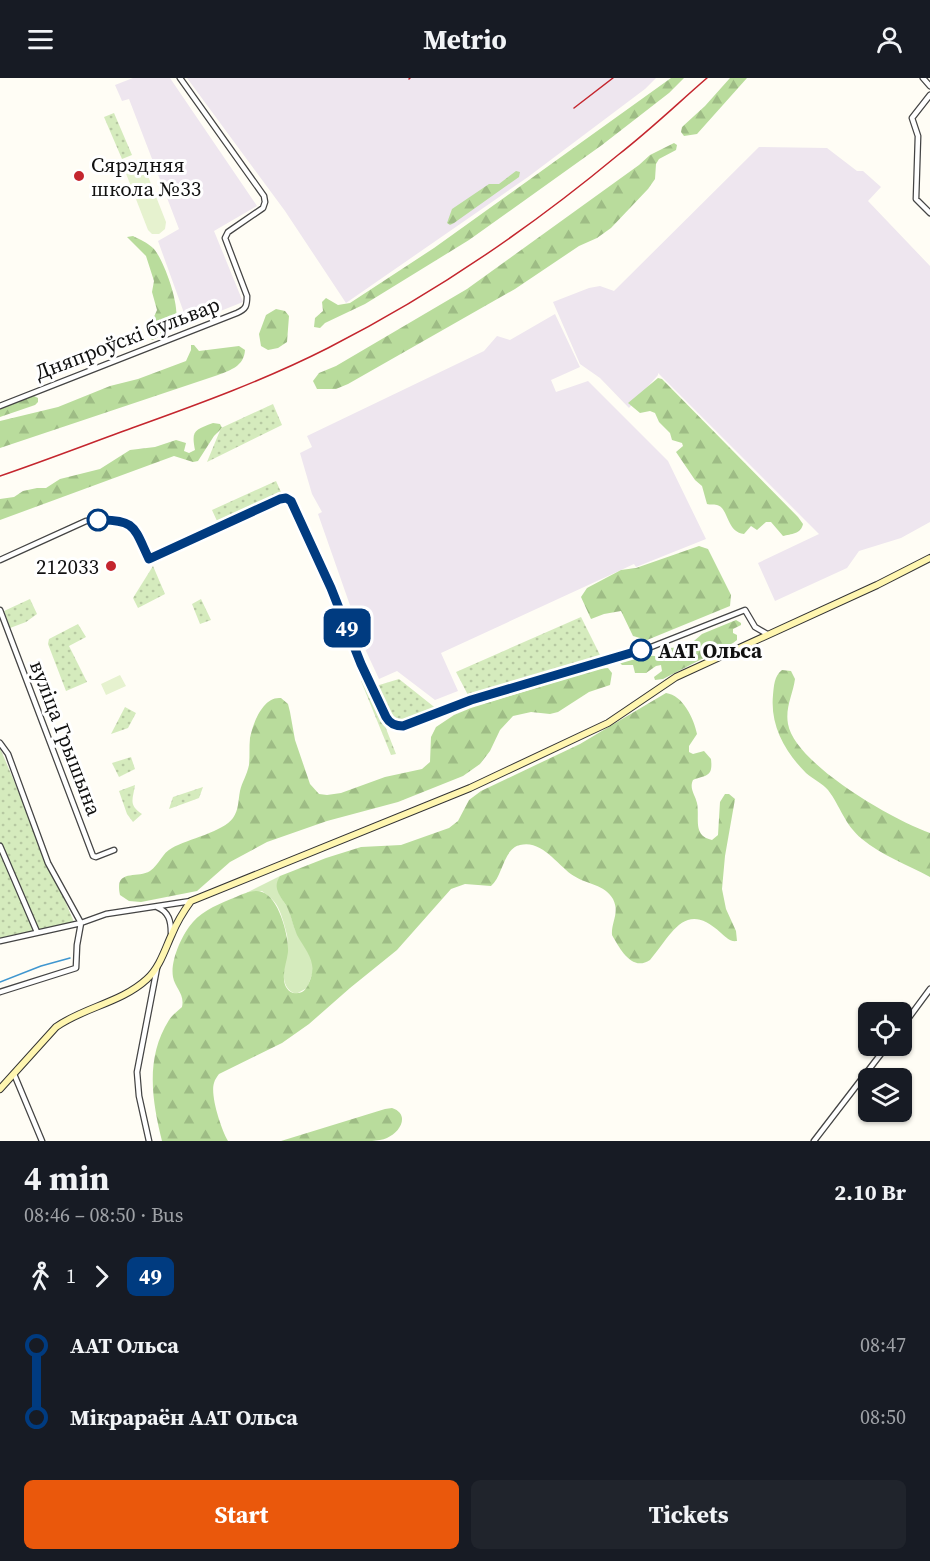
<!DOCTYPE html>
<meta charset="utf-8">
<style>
:root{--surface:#171b24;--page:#20242c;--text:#f1f3f6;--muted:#9ea1a6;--accent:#ea580c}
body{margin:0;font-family:"Source Serif 4",serif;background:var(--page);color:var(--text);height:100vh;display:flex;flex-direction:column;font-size:22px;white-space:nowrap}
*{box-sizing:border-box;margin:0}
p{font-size:20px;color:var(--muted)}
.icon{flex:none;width:33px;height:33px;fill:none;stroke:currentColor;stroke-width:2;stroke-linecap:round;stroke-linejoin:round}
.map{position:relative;height:1063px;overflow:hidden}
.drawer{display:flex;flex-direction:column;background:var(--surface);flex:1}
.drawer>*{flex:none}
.badge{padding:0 12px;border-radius:9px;font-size:21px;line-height:39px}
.tools{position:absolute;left:858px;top:924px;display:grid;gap:12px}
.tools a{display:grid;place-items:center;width:54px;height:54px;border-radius:9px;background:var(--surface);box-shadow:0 2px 4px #0004;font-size:30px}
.map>.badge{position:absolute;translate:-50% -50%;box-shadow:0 0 0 3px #fff}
.legs{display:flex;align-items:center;gap:9px;height:66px;padding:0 24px;font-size:20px}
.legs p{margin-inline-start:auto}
.headline{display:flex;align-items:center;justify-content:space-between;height:102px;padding:0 24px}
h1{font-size:33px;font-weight:700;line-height:45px}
.cta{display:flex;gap:12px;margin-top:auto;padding:12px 24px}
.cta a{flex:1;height:69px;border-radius:9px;background:var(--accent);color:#fff;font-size:24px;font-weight:700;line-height:69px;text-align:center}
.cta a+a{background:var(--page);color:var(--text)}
ul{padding:0 24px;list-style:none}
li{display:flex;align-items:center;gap:21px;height:72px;font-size:22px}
li i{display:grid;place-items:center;width:9px;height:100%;margin:0 8px;background:currentColor}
li i::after{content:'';width:15px;height:15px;margin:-8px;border:4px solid;border-radius:50%;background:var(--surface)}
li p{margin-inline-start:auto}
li:first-child i{background:linear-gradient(#0000 50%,currentColor 0)}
li:last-child i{background:linear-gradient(currentColor 50%,#0000 0)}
header{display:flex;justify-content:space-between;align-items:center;height:78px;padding:0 24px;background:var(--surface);font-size:27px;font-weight:700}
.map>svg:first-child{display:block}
.industrial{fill:#eee6ef}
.grass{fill:#d5ebbd}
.forest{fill:url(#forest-firs)}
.park{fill:url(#park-dots)}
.pitch{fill:#e6f2cf}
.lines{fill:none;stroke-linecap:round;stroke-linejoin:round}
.stream{stroke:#3f96cf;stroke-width:1.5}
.street-casing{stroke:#444;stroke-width:7}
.secondary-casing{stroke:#333;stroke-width:8}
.street{stroke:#fff;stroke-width:4.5}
.secondary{stroke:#fff6b0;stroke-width:6}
.rail{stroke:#c4262e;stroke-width:1.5}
.line-1-casing{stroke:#fff;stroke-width:14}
.line-1{stroke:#003b80;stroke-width:9}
.poi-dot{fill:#c4262e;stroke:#fff;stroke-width:2}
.stop-1-dot{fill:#fff;stroke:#003b80;stroke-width:3}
.labels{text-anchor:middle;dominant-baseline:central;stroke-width:6;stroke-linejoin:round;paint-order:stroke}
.poi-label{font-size:21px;fill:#111;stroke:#fff;text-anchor:start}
.street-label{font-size:21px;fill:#111;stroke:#fff}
.stop-label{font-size:21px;font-weight:bold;fill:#111;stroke:#fff;text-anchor:start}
</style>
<header><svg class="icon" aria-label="menu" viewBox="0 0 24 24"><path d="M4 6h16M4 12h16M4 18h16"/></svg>Metrio<svg class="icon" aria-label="person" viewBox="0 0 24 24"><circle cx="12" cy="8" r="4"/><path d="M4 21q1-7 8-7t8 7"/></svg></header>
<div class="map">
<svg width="930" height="1063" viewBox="0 0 930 1063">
<defs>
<pattern id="forest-firs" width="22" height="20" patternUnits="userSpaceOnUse" patternTransform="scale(1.5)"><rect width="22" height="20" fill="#b9dc9c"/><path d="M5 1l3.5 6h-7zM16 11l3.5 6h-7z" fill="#9ebc85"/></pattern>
<pattern id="park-dots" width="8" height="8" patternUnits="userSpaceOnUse" patternTransform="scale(1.5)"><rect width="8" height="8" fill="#d5ebbd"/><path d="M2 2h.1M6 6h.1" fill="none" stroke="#b6c8a1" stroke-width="1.8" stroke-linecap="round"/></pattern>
</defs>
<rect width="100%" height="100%" fill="#fffdf5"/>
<path class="industrial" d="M133 0H170L257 128 214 153 243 224 188 246 158 163 179 151 129 21 122 23 115 7Z
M187 0H656L645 11 528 99 346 225 285 133Z
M759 69 827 70 857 93H863L881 109 868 123 930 188V444L901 460 859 473 847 490 775 523 758 485 819 456 658 295V297L629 330 600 300 580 286 553 224 589 210 600 208 614 213Z
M555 236 580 289 551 302 556 314 588 303 668 383 706 461 636 489 634 486 441 575 458 613 435 622 397 593 379 601 366 573 318 436 322 434 312 416 300 375 312 369 307 358 484 273 497 258 510 262Z"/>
<path class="grass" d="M284 796 280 798 279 816 289 832 295 852 312 881 313 894 307 910 296 916C273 908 290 875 287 857 285 849 281 833 276 826 273 821 267 817 262 813L244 816Z"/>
<path class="forest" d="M671 0H684L669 15 602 67 469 162 365 226 325 245 320 250 314 249 315 240 323 233 322 224 326 220 338 227 350 225 434 170Z
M730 0H747L697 56 684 58 681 54 682 49 705 28Z
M674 65 677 67 676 72 659 81 656 86 655 101 648 111 611 150 597 160 579 168 515 211 348 306 336 311H317L313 303 319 295 336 288 467 211 639 87 650 77Z
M516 93 520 94 519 99 454 145 450 147 447 145 452 131 489 106H499Z
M133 158C139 161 148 165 153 170 164 181 182 232 175 246 171 253 160 259 152 262L148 257V245L153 241 157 232 152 214 154 203 146 178 127 159Z
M276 231 285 233 289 238 287 264 278 270 268 272 261 268 259 256 266 237Z
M191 267H194L199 273 239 268 245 272C244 288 231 292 218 297L0 370V343L58 329 110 308 138 301 186 283 191 272Z
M658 300 662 301 798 439 803 446C801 456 791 456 783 458L771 444H766L757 452 751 448 744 456C726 454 729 430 717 427 713 426 710 427 707 426L702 408 695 402 676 374 683 368 682 365 672 362 670 355 659 344 655 335 650 333 640 335 628 325Z
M34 318 38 320V324L35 327 0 339V330Z
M213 345 220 346 222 350 214 358 198 383 193 384 174 378 0 442V421L14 419 23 413 37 410H46L60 401 100 391 130 372 155 369 176 362 186 365 184 373 189 375 195 372C191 352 195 352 213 345Z
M699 468 708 471 731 517 730 528 647 562 633 558 621 533 604 536 591 541 581 519 587 510 621 492 636 490Z
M736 542 741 545V547L733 551V555L737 557V562L733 565 663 601 655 602 654 599 662 593 661 587 656 588 646 595H635L633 587H622L620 585 622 581C633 579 644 577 655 578L659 582 664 579 669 570 687 569 702 556Z
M608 590 612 595 610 607 589 614 558 634 550 636 531 634 513 638 500 652 490 673 480 686 463 698 398 724 327 743 267 764 230 784 197 813 141 824 129 823 120 817C114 790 137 801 150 793 159 787 162 775 172 770 188 761 223 754 233 740 239 731 238 723 240 713 242 704 247 697 249 687 250 678 249 669 250 660 253 645 263 618 281 620L288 626 290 634 295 662 310 706 319 716 327 717 341 715 385 699 422 691 430 684 431 659 436 649 454 637 471 630 597 591Z
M782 592 791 593 795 601C793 616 785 630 788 646 795 686 893 742 930 755V799C908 787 881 777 862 761 844 746 841 729 828 712 822 705 813 701 806 695 785 674 770 648 773 617 774 608 774 598 782 592Z
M666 615C683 617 694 641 697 656L689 668V674L693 676 704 673 711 681C713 699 707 697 693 702 689 711 695 716 697 725 700 740 692 758 712 762L718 757 720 724 725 716H729L735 721 725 778 722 811 726 831 736 853 737 863C730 864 727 860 721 855 685 821 672 856 650 882 632 894 620 871 612 857 611 844 620 835 613 821 604 806 588 807 574 798 558 788 542 761 520 767 503 771 503 798 491 808L465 806 451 811 397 872 350 910 309 946 282 965 219 996C217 999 215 1001 214 1005 210 1017 221 1051 228 1063H162C152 1023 145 980 169 942 172 937 178 933 182 929 185 916 175 910 173 899 170 883 182 856 193 844 203 832 221 825 236 819 243 816 254 811 262 814 279 819 289 859 288 874 287 883 283 892 284 901 284 909 290 917 298 915 303 915 306 911 308 907 319 885 307 875 297 857 293 849 292 840 288 831 285 824 279 819 277 811 276 806 277 803 280 798L326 780 361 769 401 767 449 750 458 743 469 722 481 713 580 666Z
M392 1030C410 1036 401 1054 387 1060 383 1062 377 1062 372 1063H281L385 1031Z"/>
<path class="park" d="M114 35 132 77 122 81 104 39Z
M273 326 282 347 207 384 221 350Z
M276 403 281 414 217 443 212 432Z
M153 488 165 516 138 530 133 520Z
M30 521 37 536 26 544 10 550 4 533Z
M201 521 211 542 200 546 192 526Z
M581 539 602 581 468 617 456 594Z
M78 546 86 559 69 568 87 604 66 613 48 566 49 561Z
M364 599 367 602 396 676 391 677 361 603Z
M399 601 438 632 402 645 394 640 376 608Z
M125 629 136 635 128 650 111 656Z
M0 670 74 844 0 860Z
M131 679 135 691 119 699 112 685Z
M135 707C133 721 128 727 142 736L133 744 127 736 119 713Z
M203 709 199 720 169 731 173 719Z"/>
<path class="pitch" d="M138 82 144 88 166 144 165 151 159 156H152L148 152 125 93 129 84Z
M120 597 126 608 106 617 101 606Z"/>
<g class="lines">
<path class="stream" d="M0 904 41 888 70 880"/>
<g class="street-casing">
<path id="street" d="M923 0 930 8
M930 17 912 40 918 58 916 121 930 135
M0 328 237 235C246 231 247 228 247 218L225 160 228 154 263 130 265 124 264 118 180 0
M0 482 86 443 110 442 129 445 134 449 149 481 280 421 287 420 291 423 331 510 364 593 386 639 389 643 397 648 470 622 646 571 745 532 755 549 767 556
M0 532 93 778 96 779 114 772
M0 665 8 676 48 785 81 845 77 867 76 890 0 914
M0 768 37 854
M157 829C169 834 171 843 171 855
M0 863 81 845 106 836 191 823
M902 949 930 911
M14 996 42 1063
M149 1063 139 1018 137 994 157 890
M814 1063 887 968"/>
</g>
<g class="secondary-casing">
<path id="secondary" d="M0 1011 56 949C84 929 121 925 147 901 160 889 165 871 172 856 177 844 183 834 191 823L470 710 608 645 676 599 877 507 930 480"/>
</g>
<use href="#street" class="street"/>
<use href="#secondary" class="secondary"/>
<path class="rail" d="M409 1 410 0
M574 30 613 0
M0 398C44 383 88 366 132 350 199 326 265 302 328 270 432 217 529 151 618 77 649 53 677 26 707 0"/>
</g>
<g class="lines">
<g class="line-1-casing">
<path id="line-1" d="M98 442C136 441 134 450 149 481L280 421 286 420 291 423 331 510 361 586 386 639C390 646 395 648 403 648L471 622 641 572"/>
</g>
<use href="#line-1" class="line-1"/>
</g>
<g class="poi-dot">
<circle cx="79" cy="98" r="6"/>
<circle cx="111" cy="488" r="6"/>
</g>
<g class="stop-1-dot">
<circle cx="98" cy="442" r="10"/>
<circle cx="641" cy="572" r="10"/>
</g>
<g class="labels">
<g class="poi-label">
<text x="91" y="86">Сярэдняя<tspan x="91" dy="24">школа №33</tspan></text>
<text x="99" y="488" text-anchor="end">212033</text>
</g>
<g class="street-label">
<text transform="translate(127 260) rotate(-21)">Дняпроўскі бульвар</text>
<text transform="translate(66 660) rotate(69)">вуліца Грышына</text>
</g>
<g class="stop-label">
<text x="658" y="572">ААТ Ольса</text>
</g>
</g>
</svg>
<div class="tools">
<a><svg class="icon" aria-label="locate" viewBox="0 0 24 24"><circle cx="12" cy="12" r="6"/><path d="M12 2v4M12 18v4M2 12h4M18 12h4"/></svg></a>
<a><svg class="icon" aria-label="layers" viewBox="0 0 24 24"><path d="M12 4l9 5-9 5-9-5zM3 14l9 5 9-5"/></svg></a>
</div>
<b class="badge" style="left:347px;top:550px;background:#003b80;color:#fff">49</b>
</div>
<section class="drawer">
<div class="headline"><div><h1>4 min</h1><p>08:46 – 08:50 · Bus</p></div><b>2.10 Br</b></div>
<div class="legs"><svg class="icon" aria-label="walk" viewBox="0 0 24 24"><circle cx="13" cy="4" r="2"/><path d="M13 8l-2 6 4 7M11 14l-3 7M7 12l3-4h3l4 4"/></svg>1<svg class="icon" aria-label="forward" viewBox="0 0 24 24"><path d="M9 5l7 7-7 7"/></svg><b class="badge" style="background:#003b80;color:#fff">49</b></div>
<ul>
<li><i style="color:#003b80"></i><b>ААТ Ольса</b><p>08:47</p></li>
<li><i style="color:#003b80"></i><b>Мікрараён ААТ Ольса</b><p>08:50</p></li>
</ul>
<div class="cta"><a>Start</a><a>Tickets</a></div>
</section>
